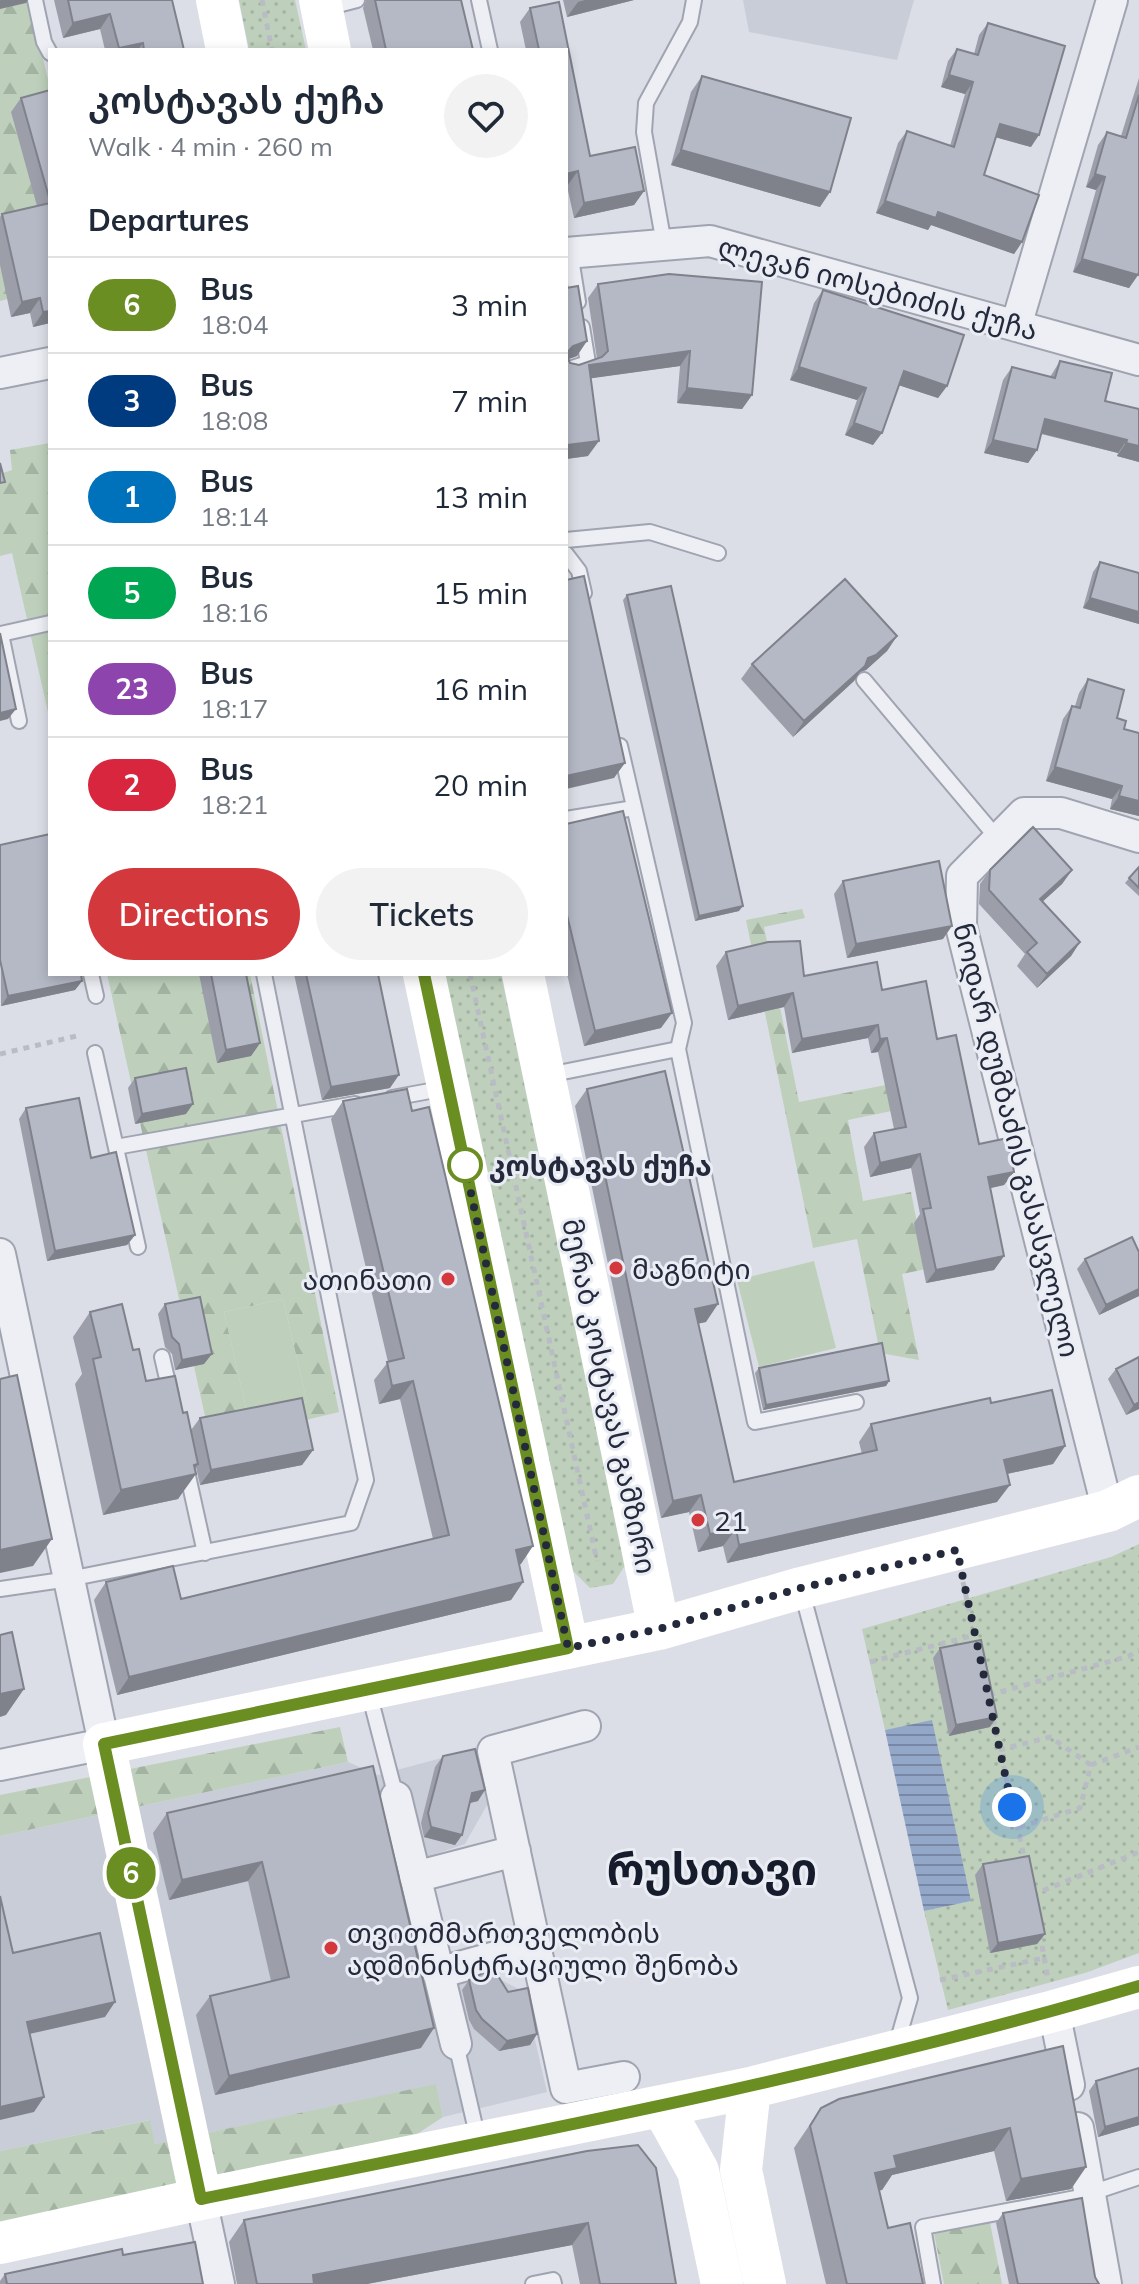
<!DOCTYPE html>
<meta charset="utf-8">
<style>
:root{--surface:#fff;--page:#f2f2f3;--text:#1f2937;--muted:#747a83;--line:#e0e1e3;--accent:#d3383d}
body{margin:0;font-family:Mulish,"Noto Sans Georgian",sans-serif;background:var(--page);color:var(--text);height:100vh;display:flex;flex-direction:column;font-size:30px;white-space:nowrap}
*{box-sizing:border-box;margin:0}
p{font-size:26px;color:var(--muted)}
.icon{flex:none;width:44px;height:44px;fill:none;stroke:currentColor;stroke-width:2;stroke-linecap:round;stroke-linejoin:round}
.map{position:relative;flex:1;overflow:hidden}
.sheet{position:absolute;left:48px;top:48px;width:520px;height:928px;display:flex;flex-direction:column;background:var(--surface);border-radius:0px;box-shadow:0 4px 12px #0003}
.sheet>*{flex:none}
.badge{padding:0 16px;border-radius:26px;font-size:28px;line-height:52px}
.you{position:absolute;width:40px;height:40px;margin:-20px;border:6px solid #fff;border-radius:50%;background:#1a73e8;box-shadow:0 0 0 12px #1a73e833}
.map>.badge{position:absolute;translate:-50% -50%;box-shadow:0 0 0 4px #fff}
h2{padding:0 40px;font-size:30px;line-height:72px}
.round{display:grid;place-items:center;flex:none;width:84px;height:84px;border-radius:42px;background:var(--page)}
.headline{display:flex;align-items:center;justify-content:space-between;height:136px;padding:0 40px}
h1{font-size:38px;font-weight:600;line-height:60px}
.button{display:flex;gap:16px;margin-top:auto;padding:16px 40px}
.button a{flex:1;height:92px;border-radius:48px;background:var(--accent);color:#fff;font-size:32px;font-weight:600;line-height:92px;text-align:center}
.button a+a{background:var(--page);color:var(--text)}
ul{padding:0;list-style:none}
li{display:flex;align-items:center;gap:24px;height:96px;padding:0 40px;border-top:2px solid var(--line)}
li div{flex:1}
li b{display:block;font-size:30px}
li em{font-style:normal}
li .badge{min-width:88px;font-weight:700;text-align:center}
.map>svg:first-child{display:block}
.built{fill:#c9cdd8}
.grass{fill:#bed0bc}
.forest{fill:url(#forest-firs);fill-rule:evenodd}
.park{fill:url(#park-dots)}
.water{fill:url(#water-rules)}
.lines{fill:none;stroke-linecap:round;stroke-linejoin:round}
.lane-casing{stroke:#a0a4b0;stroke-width:18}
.street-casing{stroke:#a0a4b0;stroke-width:34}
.path{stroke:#b9bcc4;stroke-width:5;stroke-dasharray:6 6;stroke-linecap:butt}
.lane{stroke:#edeff4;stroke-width:14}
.street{stroke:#edeff4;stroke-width:30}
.secondary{stroke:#fff;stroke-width:42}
.wall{fill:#9c9faa}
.shaded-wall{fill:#7f828b}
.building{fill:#b5b9c6;stroke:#7f828b;stroke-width:2}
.line-casing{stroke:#fff;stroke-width:18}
.line{stroke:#6b8e23;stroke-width:12}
.walk{stroke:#242a3c;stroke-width:8;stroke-dasharray:0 14.4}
.stop-dot{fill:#fff;stroke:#6b8e23;stroke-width:4}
.poi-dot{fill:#d3383d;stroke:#eaedf4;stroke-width:3}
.labels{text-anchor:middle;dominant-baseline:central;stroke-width:6;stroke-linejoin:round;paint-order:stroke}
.street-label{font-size:28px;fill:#242a3c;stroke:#eaedf4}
.stop-label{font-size:28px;font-weight:bold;fill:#242a3c;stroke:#eaedf4;text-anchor:start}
.poi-label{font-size:28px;fill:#242a3c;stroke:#eaedf4;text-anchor:start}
.town-label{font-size:44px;font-weight:bold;fill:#171c2d;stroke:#eaedf4}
</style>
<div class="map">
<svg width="1139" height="2284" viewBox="0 0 1139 2284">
<defs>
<pattern id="forest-firs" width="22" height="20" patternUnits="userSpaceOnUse" patternTransform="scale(2)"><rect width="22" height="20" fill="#bed0bc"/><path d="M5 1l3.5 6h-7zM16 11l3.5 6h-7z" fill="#a3b3a2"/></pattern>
<pattern id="park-dots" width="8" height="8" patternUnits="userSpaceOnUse" patternTransform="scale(2)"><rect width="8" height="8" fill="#bed0bc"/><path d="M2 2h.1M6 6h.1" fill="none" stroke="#a3b3a2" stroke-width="1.8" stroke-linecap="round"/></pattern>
<pattern id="water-rules" width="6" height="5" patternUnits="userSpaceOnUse" patternTransform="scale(2)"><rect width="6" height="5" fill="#93a7c8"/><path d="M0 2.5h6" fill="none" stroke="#7888a4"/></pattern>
</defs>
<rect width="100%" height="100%" fill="#dbdee6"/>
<path class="built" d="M743 0H914L897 60 749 32Z
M479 1748 487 1805 465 1844 412 1862 444 1992 486 1972 524 1992 547 2092 443 2117 436 2085 155 2144 149 2120 0 2151V1836L348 1762 378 1775Z"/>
<path class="grass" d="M814 1261 836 1348 759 1367 737 1280Z
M283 1299 307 1402 248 1416 224 1312Z"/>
<path class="forest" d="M0 0H29L50 88V288L0 301Z
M50 443V721L12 553 0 556V474L12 470 10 450Z
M802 909 805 918 764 927 799 1102 901 1082 906 1108 848 1120 863 1201 911 1192 926 1269 902 1274 919 1360 880 1353 857 1239 813 1248 746 920Z
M107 974H250L339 1412 211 1443ZM283 1299 307 1402 248 1416 224 1312Z
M340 1727 348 1762 0 1836V1795Z
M436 2084 443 2117 394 2149 0 2232V2151L150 2120 155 2144Z
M987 2207 1002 2284H944L931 2218Z"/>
<path class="park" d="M239 0H295L306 50H249Z
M443 974H501L626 1564 613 1584 590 1588 570 1568Z
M1139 1544V1953L1085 1973 948 2010 924 1911 970 1901 931 1721 885 1730 862 1629 1111 1557Z"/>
<path class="water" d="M932 1720 971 1901 924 1911 885 1730Z"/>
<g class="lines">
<g class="lane-casing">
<path id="lane" d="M35 0 44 42 50 53
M479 0 490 50
M326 8 357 0
M664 244 644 132 646 103 690 22 694 0
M570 252 578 302
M566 370 588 363 582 327
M566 540 650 532 718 553
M566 554 579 571 584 593
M864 680 998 839
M19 721 1 634 50 623
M620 746 684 1023 678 1049 755 1422 856 1402
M566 819 634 808
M91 974 96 996
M95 1053 138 1247
M548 1075 678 1049
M392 1098 446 1088
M116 1147 355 1104
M162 1357 171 1396
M186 1467 205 1553
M0 1589 69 1579 351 1523 366 1480 264 974
M802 1592 910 1998 897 2043
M369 1693 396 1797
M456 2044 478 2139
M533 2284 553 2280 554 2284
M933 2284 923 2227 1076 2198 1139 2177"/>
</g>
<g class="street-casing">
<path id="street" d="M566 253 710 241 1139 360
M1016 326 1112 0
M0 373 50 363
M0 1254 104 1744 0 1765
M1108 1511 961 926 962 876 1024 813H1061L1139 837
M585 1726 493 1751 566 2088 624 2077
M396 1797 456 2044
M415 1877 515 1851
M438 1973 535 1946
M1054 2011 1069 2085
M1078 2128 1106 2284
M201 2199 219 2284"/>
</g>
<path class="path" d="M262 0 272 50
M470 974 597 1561
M0 1054 81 1035
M963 1582 977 1647
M870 1662 975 1635
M989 1695 1129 1656 1139 1650
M993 1719 1025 1861
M999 1750 1050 1737 1091 1765 1080 1808 1017 1828
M1091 1765 1139 1747
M1032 1895 1139 1852
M1040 1934 1048 1979
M940 1980 1044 1958"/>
<use href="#lane" class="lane"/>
<use href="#street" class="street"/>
<path class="secondary" d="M217 0 227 50
M320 0 330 50
M424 974 568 1648
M523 974 659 1629
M750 2088 741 2170 765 2284
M662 2106 698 2171 722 2284
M201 2199 104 1744 659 1629 801 1588 1108 1511 1139 1496
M0 2243 201 2199 750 2088 1054 2011 1139 1987"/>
</g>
<path class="wall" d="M54 0H172L184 50H105L100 29 63 38Z
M366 0H461L473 50H373L363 8Z
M563 0H634L567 17Z
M559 2 590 156 635 147 644 191 634 205 574 218 567 186H566V50H526L520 22 530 8Z
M988 23 1031 147 996 137 984 175 1022 242 1014 254 931 225 928 230 876 213 898 143 907 131 950 146 965 94 941 87 948 61 957 49 974 54 979 35Z
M702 76 820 207 671 165 691 92Z
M1139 78V272L1138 275 1129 288 1073 272 1096 190 1086 187 1098 145 1107 132 1121 136Z
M50 90V323L33 327 30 313 11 317 0 265V217L2 214 37 206 11 112 21 98Z
M598 284 752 395 742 409 677 403 680 366 591 378 588 456 566 459V288L577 356 568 359 570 363 579 365 597 359 588 298Z
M823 290 947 386 938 398 899 385 873 445 845 435 857 400 790 380 814 303Z
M1060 361 1105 401 1139 409V462L1117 456 1118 453 1041 434 1037 450 1028 463 984 453 1003 380 1012 367 1050 377Z
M1100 562 1139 573V624L1083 608 1093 572Z
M627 595 739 911 695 921 623 600Z
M897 636 887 651 866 670 860 672 854 681 793 737 741 679 752 664Z
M1088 679 1124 729 1139 816 1110 809 1112 799 1046 781 1063 719 1072 706H1075L1079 693Z
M566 824 661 1028 584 1046 566 970Z
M0 845 82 981 75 990 1 1006Z
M1139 867V896L1125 883Z
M990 870H1072L1062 884 1042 902 1080 942 1071 956 1037 988 1017 966 1025 954 979 904 980 884Z
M843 881 943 939 847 958 834 894Z
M726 952 804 976 882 990 937 1039 979 1144 1014 1172 1004 1185 990 1188 1004 1256 994 1270 926 1283 914 1223 920 1214 911 1168 870 1177 864 1147 874 1133 894 1129 878 1052 871 1053 868 1038 792 1053 784 1007 728 1020 716 966Z
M199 974H246L260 1043 251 1056 217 1063Z
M294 974H378L390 1088 322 1100Z
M135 1078 186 1114 135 1124 128 1088Z
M587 1089 706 1322 698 1323 734 1482 862 1454 859 1442 871 1424 991 1403 1065 1446 1053 1464 1007 1474 997 1502 727 1563 723 1546 698 1552 689 1512 661 1518 575 1106Z
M343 1101 521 1564H519L523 1582 511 1600 117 1695 94 1600 106 1582 181 1599 433 1539 400 1399 379 1404 374 1380 388 1362 331 1119Z
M26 1108 135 1235 127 1245 47 1261 19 1119Z
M1085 1259 1139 1296 1099 1315 1077 1269Z
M165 1304 204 1364 175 1370 172 1354 165 1347 158 1314Z
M90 1312 133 1350 146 1381 183 1413 191 1430 200 1418 313 1450 302 1465 200 1485 196 1467 178 1499 103 1515 75 1384 82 1374 73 1337Z
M1139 1357V1409L1126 1415 1108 1379 1116 1369Z
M759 1368 889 1381 886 1386 763 1410 755 1373Z
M940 1648 990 1727 949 1736 933 1658Z
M443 1756 478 1801 470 1803 462 1835 455 1845 424 1837 421 1823 435 1767Z
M373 1766 421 2048 215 2095 196 2015 210 1996 271 1981 248 1881 169 1900 153 1833 167 1813Z
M983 1864 1045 1934 1037 1944 990 1953 975 1875Z
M469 1980 537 2034 530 2045 499 2051 474 2029 469 2020 462 1990Z
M1063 2046 1086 2167 1071 2189 1006 2201 994 2151 892 2175 882 2190H879L888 2228 923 2284H826L794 2148 821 2108Z
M1139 2068V2125L1098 2137 1089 2091 1096 2081Z
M587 2151 676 2284H580L572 2245 367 2284H237L229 2242 244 2220Z
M1003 2213 1095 2277 1099 2284H1009L996 2223Z
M123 2255 203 2284H0V2281L5 2274Z"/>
<path class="shaded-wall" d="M0 0H28L26 3 0 9Z
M585 0H634L567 17 578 2Z
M110 14 100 29 63 38 73 23Z
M143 43 138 50H118L119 48Z
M949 75 973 82 965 94 941 87Z
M1000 124 1039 135 1031 147 991 136Z
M681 150 830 192 820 207 671 165Z
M578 171 567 186H566V174Z
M1095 174 1105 177 1096 190 1086 187Z
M644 191 634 205 574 218 584 203Z
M885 201 938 212 1022 242 1014 254 931 225 928 230 876 213Z
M1082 259 1138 275 1129 288 1073 272Z
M40 298 30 313 11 317 22 302Z
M50 311V323L33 327 43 312Z
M587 341 577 356 566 360V355L573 346Z
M690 351 680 366 579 380 589 365Z
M799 367 866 388 857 400 790 380Z
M904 371 947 386 938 398 895 384Z
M687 388 752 395 742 409 677 403Z
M1045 419 1127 440 1118 453 1036 432Z
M854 423 882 433 873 445 845 435Z
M993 440 1037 450 1028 463 984 453Z
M599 441 588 456 566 459 567 445Z
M1126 443 1139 446V462L1117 456Z
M1090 598 1139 612V624L1083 608Z
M897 636 887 651 866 670 860 672 854 681 793 737 804 721 868 658Z
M16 709 8 719 0 721V713Z
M625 763 614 778 566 789V776Z
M1055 767 1122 786 1112 799 1046 781Z
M1119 796 1139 801V816L1110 809Z
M1072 870 1062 884 1030 913 1040 899Z
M743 906 739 911 695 921 699 916Z
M952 926 943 939 847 958 856 944Z
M1080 942 1071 956 1037 988 1047 974Z
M82 981 75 990 1 1006 8 996Z
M793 993 784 1007 728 1020 738 1006Z
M672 1013 661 1028 584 1046 595 1031Z
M878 1025 868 1038 792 1053 802 1039Z
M887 1038 878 1052 871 1053 880 1039Z
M260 1043 251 1056 217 1063 226 1050Z
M399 1075 390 1088 322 1100 331 1087Z
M193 1104 186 1114 135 1124 142 1114Z
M920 1154 911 1168 870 1177 880 1163Z
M1014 1172 1004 1185 978 1191 988 1177Z
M135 1235 127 1245 47 1261 55 1251Z
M1004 1256 994 1270 926 1283 936 1270Z
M1139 1289V1296L1099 1315 1106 1305Z
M718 1304 706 1322 683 1327 695 1309Z
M212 1354 204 1364 175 1370 182 1360Z
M413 1381 400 1399 379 1404 392 1386Z
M889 1381 886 1386 763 1410 766 1405Z
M1139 1402V1409L1126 1415 1134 1405Z
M1065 1446 1053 1464 992 1477 1004 1460Z
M313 1450 302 1465 200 1485 211 1470Z
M198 1464 190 1475 196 1474 178 1499 103 1515 121 1490Z
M1010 1485 997 1502 727 1563 739 1545Z
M701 1495 689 1512 661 1518 673 1501Z
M736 1529 723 1546 698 1552 710 1534Z
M52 1539 33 1566 0 1573V1550Z
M533 1546 521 1564 503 1568 516 1550Z
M523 1582 511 1600 117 1695 129 1677Z
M24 1689 6 1715 0 1717V1694Z
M997 1717 990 1727 949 1736 956 1725Z
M485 1790 478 1801 465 1804 472 1793Z
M431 1827 462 1835 455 1845 424 1837Z
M262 1862 248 1881 169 1900 182 1880Z
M1045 1934 1037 1944 990 1953 998 1943Z
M115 2002 105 2017 16 2037 27 2022Z
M434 2028 421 2048 215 2095 229 2076Z
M537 2034 530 2045 499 2051 507 2041Z
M44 2097 34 2112 0 2120V2107Z
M1139 2117V2125L1098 2137 1105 2127Z
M1010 2128 994 2151 892 2175 882 2190 860 2195 875 2173 894 2156Z
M1086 2167 1071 2189 1006 2201 1021 2179Z
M588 2223 572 2245 367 2284H306L313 2275Z"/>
<path class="building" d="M68 0H172L184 50H144L143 43 119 48 110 14 73 23Z
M375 0H461L473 50H386Z
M559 2 590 156 635 147 644 191 584 203 578 171 566 174V50H539L530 8Z
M988 23 1065 46 1039 135 1000 124 984 175 1039 195 1022 242 938 212 936 218 885 201 907 131 954 147 973 82 949 75 957 49 978 55Z
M702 76 851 118 830 192 681 150Z
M50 90V201L21 98Z
M1139 95V272L1138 275 1082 259 1105 177 1095 174 1107 132 1126 138Z
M50 203V311L43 312 40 298 22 302 2 214Z
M669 274 762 282 752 395 687 388 690 351 589 365 599 441 567 445 566 436V288L578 286 587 341 573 346 566 354 570 363 579 365 602 357 608 351 598 284Z
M823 290 964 335 947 386 904 371 882 433 854 423 866 388 799 367Z
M1060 361 1112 373 1105 401 1139 409V446L1126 443 1127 440 1045 419 1037 450 993 440 1012 367 1055 378Z
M0 463 5 482 0 483Z
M1100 562 1139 573V612L1090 598Z
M584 576 625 763 566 776V580Z
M845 579 897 636 876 655 868 658 865 666 804 721 752 664Z
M671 586 743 906 699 916 627 595Z
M0 633 16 709 0 713Z
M1088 679 1124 690 1117 718 1126 721 1124 729 1139 733V801L1119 796 1122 786 1055 767 1072 706 1080 708Z
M623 811 672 1013 595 1031 566 911V824Z
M1033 827 1072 870 1040 899 1080 942 1047 974 1027 952 1037 943 989 890 990 870Z
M50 834V974H81L82 981 8 996 0 960V845Z
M939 861 952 926 856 944 843 881Z
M1139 867V888L1129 878Z
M800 941 804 976 877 962 882 990 926 981 937 1039 956 1035 979 1144 1008 1138 1014 1172 988 1177 1004 1256 936 1270 923 1209 931 1208 920 1154 880 1163 874 1133 906 1127 887 1038 880 1039 878 1025 802 1039 793 993 738 1006 726 952 768 942Z
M211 974H246L260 1043 226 1050Z
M306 974H378L399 1075 331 1087Z
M186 1068 193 1104 142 1114 135 1078Z
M665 1071 718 1304 695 1309 734 1482 877 1450 871 1424 990 1398 991 1403 1052 1390 1065 1446 1004 1460 1010 1485 739 1545 736 1529 710 1534 701 1495 673 1501 587 1089Z
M407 1089 412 1111 429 1107 533 1546 516 1550 523 1582 129 1677 106 1582 173 1566 181 1599 449 1535 413 1381 392 1386 387 1362 404 1358 343 1101Z
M79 1098 91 1158 116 1152 135 1235 55 1251 26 1108Z
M1132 1237 1139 1252V1289L1106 1305 1085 1259Z
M200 1297 212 1354 182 1360 179 1344 172 1337 165 1304Z
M122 1304 133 1350 139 1349 146 1381 175 1376 183 1413 187 1412 198 1464 194 1465 196 1474 121 1490 93 1359 101 1357 90 1312Z
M882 1343 889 1381 766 1405 759 1368Z
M1139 1357V1402L1134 1405 1116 1369Z
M17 1375 52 1539 0 1550V1379Z
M302 1398 313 1450 211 1470 200 1418Z
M12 1632 24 1689 0 1694V1635Z
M981 1640 997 1717 956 1725 940 1648Z
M475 1749 485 1790 472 1793 462 1835 431 1827 428 1813 443 1756Z
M373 1766 434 2028 229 2076 210 1996 289 1977 262 1862 182 1880 167 1813Z
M1029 1856 1045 1934 998 1943 983 1864Z
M0 1896 13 1953 100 1933 115 2002 27 2022 44 2097 0 2107Z
M493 1968 508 1992 528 1988 537 2034 507 2041 482 2019 476 2010 469 1980Z
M1063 2046 1086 2167 1021 2179 1010 2128 894 2156 897 2168 875 2173 888 2228 910 2223 923 2284H847L810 2126 821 2108 839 2099Z
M1139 2068V2117L1105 2127 1096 2081Z
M638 2145 656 2168 676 2284H600L588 2223 313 2275 314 2284H257L244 2220 587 2151Z
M1082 2198 1095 2277 1099 2284H1018L1003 2213Z
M195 2242 203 2284H7L5 2274 122 2249 123 2255Z"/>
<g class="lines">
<g class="line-casing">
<path id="line" d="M424 974 568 1648 104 1744 201 2199C515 2136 831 2077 1139 1986"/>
</g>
<use href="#line" class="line"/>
<path class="walk" d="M465 1165 568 1648 659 1629 801 1588 957 1550 1012 1807"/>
</g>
<circle class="stop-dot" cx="465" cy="1165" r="16"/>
<g class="poi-dot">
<circle cx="616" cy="1268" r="8"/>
<circle cx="448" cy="1279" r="8"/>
<circle cx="698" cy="1520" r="8"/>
<circle cx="331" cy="1948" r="8"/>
</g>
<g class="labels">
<g class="street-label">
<text transform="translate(878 288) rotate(15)">ლევან იოსებიძის ქუჩა</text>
<text transform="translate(1017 1140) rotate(76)">ნოდარ დუმბაძის გასასვლელი</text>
<text transform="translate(610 1396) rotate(78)">მერაბ კოსტავას გამზირი</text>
</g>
<g class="stop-label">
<text x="489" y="1165">კოსტავას ქუჩა</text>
</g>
<g class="poi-label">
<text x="632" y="1268">მაგნიტი</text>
<text x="432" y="1279" text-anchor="end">ათინათი</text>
<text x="714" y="1520">21</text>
<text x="347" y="1932">თვითმმართველობის<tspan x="347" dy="32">ადმინისტრაციული შენობა</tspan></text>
</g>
<g class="town-label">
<text x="712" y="1868">რუსთავი</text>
</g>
</g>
</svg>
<div class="you" style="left:1012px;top:1807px"></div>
<b class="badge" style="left:131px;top:1873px;background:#6b8e23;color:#fff">6</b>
<section class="sheet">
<div class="headline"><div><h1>კოსტავას ქუჩა</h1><p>Walk · 4 min · 260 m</p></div><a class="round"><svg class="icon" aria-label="heart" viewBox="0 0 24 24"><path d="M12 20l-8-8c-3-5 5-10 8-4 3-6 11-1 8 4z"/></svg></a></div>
<h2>Departures</h2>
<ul>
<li><span class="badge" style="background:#6b8e23;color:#fff">6</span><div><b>Bus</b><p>18:04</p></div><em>3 min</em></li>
<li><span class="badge" style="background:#003b80;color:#fff">3</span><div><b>Bus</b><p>18:08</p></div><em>7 min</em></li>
<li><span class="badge" style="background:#0072bc;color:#fff">1</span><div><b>Bus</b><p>18:14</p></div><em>13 min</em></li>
<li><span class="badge" style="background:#00a651;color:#fff">5</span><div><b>Bus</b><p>18:16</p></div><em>15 min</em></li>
<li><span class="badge" style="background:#8e44ad;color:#fff">23</span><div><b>Bus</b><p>18:17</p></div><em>16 min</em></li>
<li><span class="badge" style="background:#d7263d;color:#fff">2</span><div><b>Bus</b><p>18:21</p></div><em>20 min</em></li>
</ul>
<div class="button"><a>Directions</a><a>Tickets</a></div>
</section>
</div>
